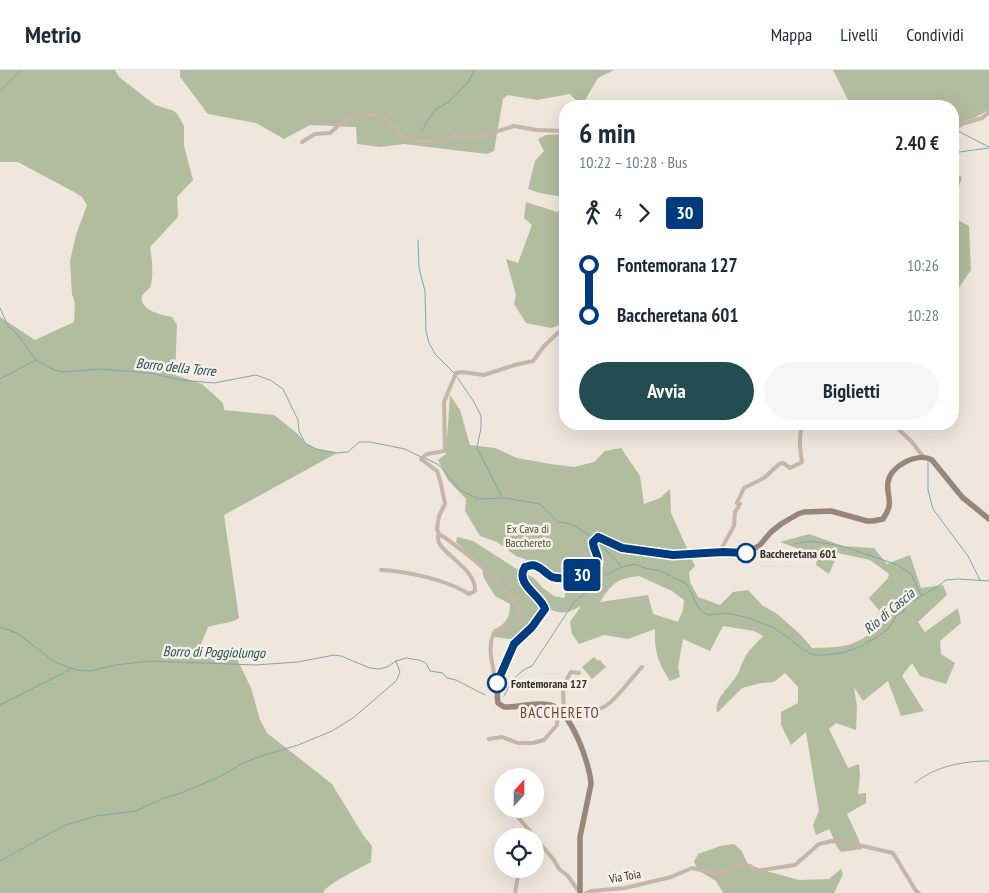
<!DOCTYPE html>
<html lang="it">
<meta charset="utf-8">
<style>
:root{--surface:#fff;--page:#f6f6f7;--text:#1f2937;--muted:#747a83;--line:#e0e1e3;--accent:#234d50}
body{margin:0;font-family:"PT Sans Narrow",sans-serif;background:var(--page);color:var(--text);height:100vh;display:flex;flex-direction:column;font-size:19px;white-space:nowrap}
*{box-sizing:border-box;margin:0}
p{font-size:16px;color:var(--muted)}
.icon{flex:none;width:28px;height:28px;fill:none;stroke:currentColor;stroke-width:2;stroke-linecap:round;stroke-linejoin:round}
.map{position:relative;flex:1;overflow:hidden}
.drawer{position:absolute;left:559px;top:30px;width:400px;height:330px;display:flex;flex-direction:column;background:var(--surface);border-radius:20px;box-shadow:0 5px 20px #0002}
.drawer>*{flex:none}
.badge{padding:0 10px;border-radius:4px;font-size:18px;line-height:32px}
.needle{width:32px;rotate:21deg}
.fabs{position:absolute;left:494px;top:698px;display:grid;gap:10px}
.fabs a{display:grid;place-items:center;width:50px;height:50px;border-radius:50%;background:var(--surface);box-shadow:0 5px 20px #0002;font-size:25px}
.map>.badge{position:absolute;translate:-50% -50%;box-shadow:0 0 0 2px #fff}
.legs{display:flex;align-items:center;gap:8px;height:55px;padding:0 20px;font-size:16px}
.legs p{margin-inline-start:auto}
.head{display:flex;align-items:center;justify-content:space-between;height:85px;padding:0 20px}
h1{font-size:28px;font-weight:700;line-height:38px}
.button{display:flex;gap:10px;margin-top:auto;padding:10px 20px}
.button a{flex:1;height:58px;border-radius:30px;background:var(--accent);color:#fff;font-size:20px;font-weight:700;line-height:58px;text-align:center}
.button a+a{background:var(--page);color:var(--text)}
ul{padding:0 20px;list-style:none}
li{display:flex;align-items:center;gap:18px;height:50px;font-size:19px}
li i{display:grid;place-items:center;width:8px;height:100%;margin:0 6px;background:currentColor}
li i::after{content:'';width:12px;height:12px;margin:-6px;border:4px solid;border-radius:50%;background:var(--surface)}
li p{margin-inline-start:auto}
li:first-child i{background:linear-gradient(#0000 50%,currentColor 0)}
li:last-child i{background:linear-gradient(currentColor 50%,#0000 0)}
header{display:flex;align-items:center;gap:30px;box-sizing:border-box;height:70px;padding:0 25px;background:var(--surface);border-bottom:1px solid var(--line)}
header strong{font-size:24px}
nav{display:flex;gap:28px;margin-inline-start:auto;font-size:18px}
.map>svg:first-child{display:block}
.green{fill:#b2bc9e;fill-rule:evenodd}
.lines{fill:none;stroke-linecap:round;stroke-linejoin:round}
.stream{stroke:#7ea7a9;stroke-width:1}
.street{stroke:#c5b6a9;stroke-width:4}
.secondary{stroke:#99867b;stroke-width:5.5}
.line-1-casing{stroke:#fff;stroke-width:11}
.line-1{stroke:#003b80;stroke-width:8}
.stop-1-dot{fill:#fff;stroke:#003b80;stroke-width:2.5}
.labels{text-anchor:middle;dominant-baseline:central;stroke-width:5;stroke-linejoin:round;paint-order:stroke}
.park-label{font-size:12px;fill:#434f2f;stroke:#f7f0e8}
.stop-label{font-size:12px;font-weight:bold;fill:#342c28;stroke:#f7f0e8;text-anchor:start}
.street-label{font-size:12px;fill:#342c28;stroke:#f7f0e8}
.water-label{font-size:14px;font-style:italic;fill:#234d50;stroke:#f7f0e8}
.quarter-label{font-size:15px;letter-spacing:1px;fill:#793d2b;stroke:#f7f0e8}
</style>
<header>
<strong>Metrio</strong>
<nav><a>Mappa</a><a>Livelli</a><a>Condividi</a></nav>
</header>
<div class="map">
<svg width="989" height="823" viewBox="0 0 989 823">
<rect width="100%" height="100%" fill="#efe6dc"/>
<path class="green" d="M0 0H115L119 7 155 35 174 41 178 45 184 56V76L193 110 177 127 178 147 150 177C152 187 154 209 150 217 148 221 144 222 142 226 139 241 163 245 172 247L177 255 175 305 202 314 223 333 224 340 274 345 298 364 305 373 317 379 337 383 224 445 239 548C230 554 219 553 208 557L199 579 220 586 237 589 251 618 260 650 267 663 332 714 363 765 372 776 371 792C361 798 326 814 323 823H0V247L35 270 74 252 75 233 72 224 70 191 76 165 87 135 82 127 74 122 18 92H0Z
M180 0H614L598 8 584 32 580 34 570 24 537 30 508 25 503 29 494 81 487 84 404 74 381 77 357 74 356 57 310 55 284 69 256 53 208 44 180 7Z
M833 0H989V40L974 48 953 55 952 36H851Z
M565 64V132L562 127 540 123 528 119 535 91 544 81 538 69 546 65Z
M954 104 962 107 954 132 956 149 969 156 971 200 956 222 952 217V108Z
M526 132 557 142 565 137V253L551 258 526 253 514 234 516 225 506 189 518 193 532 155 524 148Z
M450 325 460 340 470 375 495 378 517 388 550 394 574 397 594 392 605 381 621 378 640 406 644 434 660 428 670 419 671 443 695 496 689 502 690 512 698 527 720 535 733 522 748 520 763 536 776 543 801 565 812 578C844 577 855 578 880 555L881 543 869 528 888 508 889 504 870 490 838 483 829 504 816 495 818 486 780 472 809 464 843 476 874 478 887 494 910 485 921 518 943 515 947 525 918 552 925 562 958 538 961 553 940 571 941 584 955 593 946 614 920 606 912 593 902 606 924 641 901 646 888 611 863 631 854 617 857 637 856 660 836 653 829 659 848 698 859 694 860 706 858 724 866 723V733L847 744 858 768 862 779 841 782C834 775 834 767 829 759L816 765 813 755 819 741 806 662 791 675 781 655V642L798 633V617L785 603 774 612 761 613 742 618 717 643C714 628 730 617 737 605 740 601 741 595 743 591 748 580 756 574 763 566L754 561 723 556 710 581 683 569 678 597 680 607 670 611C658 592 654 582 655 559L628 569 604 565 579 574 572 564 570 552 581 536C564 545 561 544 544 537L520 567 511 569 494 567 496 559C507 552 510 547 510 534L495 526 484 508 481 495 456 472 457 467 473 471 515 498 534 508 543 518 554 526 564 528 567 518 563 506 548 502 544 496 516 486 497 472 480 466 465 441 466 429 448 410 438 390 446 384ZM639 506 672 521 684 530 683 540 678 552 653 544 648 525 600 532C611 514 618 508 639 506Z
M594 587 598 591 600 590 606 597 592 609 582 597Z
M734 774 741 780 748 794 766 801 799 810 829 809 841 799 843 804 834 823H723L716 811 698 800 694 792 698 784 720 776Z"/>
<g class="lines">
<path class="stream" d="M0 21 21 0
M422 60 435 40 450 31 469 11 474 0
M956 60 989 77
M952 83 989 78
M418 170 419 198 425 221 426 261 429 273 435 284 455 304
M0 238 8 256 18 265 36 290 54 300 64 302 100 299 150 303 180 310 214 313 256 305 270 310 283 319 298 350 299 361 305 373 316 379 337 383 348 382 359 372H370L405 379 421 387
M457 307 474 332 481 346V358L477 378 502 427
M0 309 36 290
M425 388 439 395 460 420 468 424 479 429 505 428 540 434 558 452 571 454 593 467
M928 392V420L933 439 968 486 980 510
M598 472 622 497
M794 474 811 471 842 476 898 495 911 504 921 525
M0 557 17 563 53 591 76 600 91 601 115 595 151 591 255 595 298 592 334 585 341 586 370 598 379 599 387 597 396 591 406 588 419 590 426 593 430 601 443 603 447 608 456 610 485 625
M504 626C511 613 517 601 532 596L574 532 592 518 605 505 622 497 635 494 645 498 661 501 687 514 697 535 703 542 708 545 727 543 749 548 774 558 790 569 802 579 814 585H824L842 583 857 578 877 567 888 559 897 545 903 542 906 535 937 517 946 510 958 509 989 511
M0 635 71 599
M915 713C935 696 964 691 989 691
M0 791 63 756 96 746 136 741 164 728 178 724 219 707 243 693 261 686 298 675 332 661 353 648 396 611 400 602 396 591"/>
<path class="street" d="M952 61 962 54 982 48 989 42
M302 72 315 64 330 63 346 49 371 45 380 47 385 49 403 68 420 71 443 70 455 66 473 69 514 56 537 60 565 61
M893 354 912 372 924 388
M719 483 734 456 735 442 740 434 737 433 744 418 764 408 779 394 783 393 790 398 802 392C800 380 798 366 803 354
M381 500C407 501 447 510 469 524L475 521C477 496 430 480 439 464
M497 614C493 598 486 576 495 561 504 557 517 557 519 545 523 527 455 473 439 464L437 459 439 446 445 434 441 414 437 401 421 389 427 384 445 381 444 332 456 303 462 302 484 305 515 295 533 291 544 276 559 262 565 261
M564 644 563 620 567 609 571 602 579 603
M566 647C579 645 592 643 604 637 616 631 631 608 642 597
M489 669 502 667 518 673H533L544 670 557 655 558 638
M511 739 534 766
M535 768 554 790 559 799 568 806 577 819 580 820
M515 823 518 806 517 799
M586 823 591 821 625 818 671 807 692 798 713 803 724 802 738 795 750 796 755 801 795 795 819 774 832 771 854 774 893 783 916 821 919 823"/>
<path class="secondary" d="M580 823V767L591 714C590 694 571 640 550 635 531 631 520 638 504 637L498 633C495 617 503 587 514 574 524 562 538 554 545 539 541 527 527 520 522 505L525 497C540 491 545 507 561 509 567 510 574 507 580 506 585 504 591 503 595 499 606 489 586 477 597 467 606 467 613 475 621 478L673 485 723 482 746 483 759 476 771 462 781 454 798 444 804 442 831 441 867 451H873L883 449C895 431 886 428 888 412 891 395 918 382 932 390L962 427 989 449"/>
</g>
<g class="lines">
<g class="line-1-casing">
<path id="line-1" d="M497 613 514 574 532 557 545 539C541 525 514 514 525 497 529 496 532 494 536 496 542 498 546 504 552 507 563 511 598 506 598 491 598 484 593 479 593 472L598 467 622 478 673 485 723 482 746 483"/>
</g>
<use href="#line-1" class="line-1"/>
</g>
<g class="stop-1-dot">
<circle cx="746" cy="483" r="9"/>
<circle cx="497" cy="613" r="9"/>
</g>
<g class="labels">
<g class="park-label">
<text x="528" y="458">Ex Cava di<tspan x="528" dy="14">Bacchereto</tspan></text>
</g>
<g class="stop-label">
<text x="760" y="483">Baccheretana 601</text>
<text x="511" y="613">Fontemorana 127</text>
</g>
<g class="street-label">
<text transform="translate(625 806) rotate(-10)">Via Toia</text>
</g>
<g class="water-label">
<text transform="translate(176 297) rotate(6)">Borro della Torre</text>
<text transform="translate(889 541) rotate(-40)">Rio di Cascia</text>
<text transform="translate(214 582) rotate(1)">Borro di Poggiolungo</text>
</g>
<g class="quarter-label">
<text x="560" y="642">BACCHERETO</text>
</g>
</g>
</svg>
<div class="fabs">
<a><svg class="needle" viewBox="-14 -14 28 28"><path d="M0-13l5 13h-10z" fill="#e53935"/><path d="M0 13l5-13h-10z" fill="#747a83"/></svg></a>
<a><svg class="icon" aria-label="locate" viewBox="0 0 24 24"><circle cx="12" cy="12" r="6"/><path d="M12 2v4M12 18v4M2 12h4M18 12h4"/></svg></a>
</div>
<b class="badge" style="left:582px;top:505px;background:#003b80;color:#fff">30</b>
<section class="drawer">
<div class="head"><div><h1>6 min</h1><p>10:22 – 10:28 · Bus</p></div><b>2.40 €</b></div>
<div class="legs"><svg class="icon" aria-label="walk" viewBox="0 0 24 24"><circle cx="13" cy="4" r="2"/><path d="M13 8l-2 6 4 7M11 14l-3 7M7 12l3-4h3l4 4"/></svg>4<svg class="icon" aria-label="forward" viewBox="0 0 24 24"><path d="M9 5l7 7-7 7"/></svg><b class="badge" style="background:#003b80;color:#fff">30</b></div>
<ul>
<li><i style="color:#003b80"></i><b>Fontemorana 127</b><p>10:26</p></li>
<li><i style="color:#003b80"></i><b>Baccheretana 601</b><p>10:28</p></li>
</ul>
<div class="button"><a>Avvia</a><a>Biglietti</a></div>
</section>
</div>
